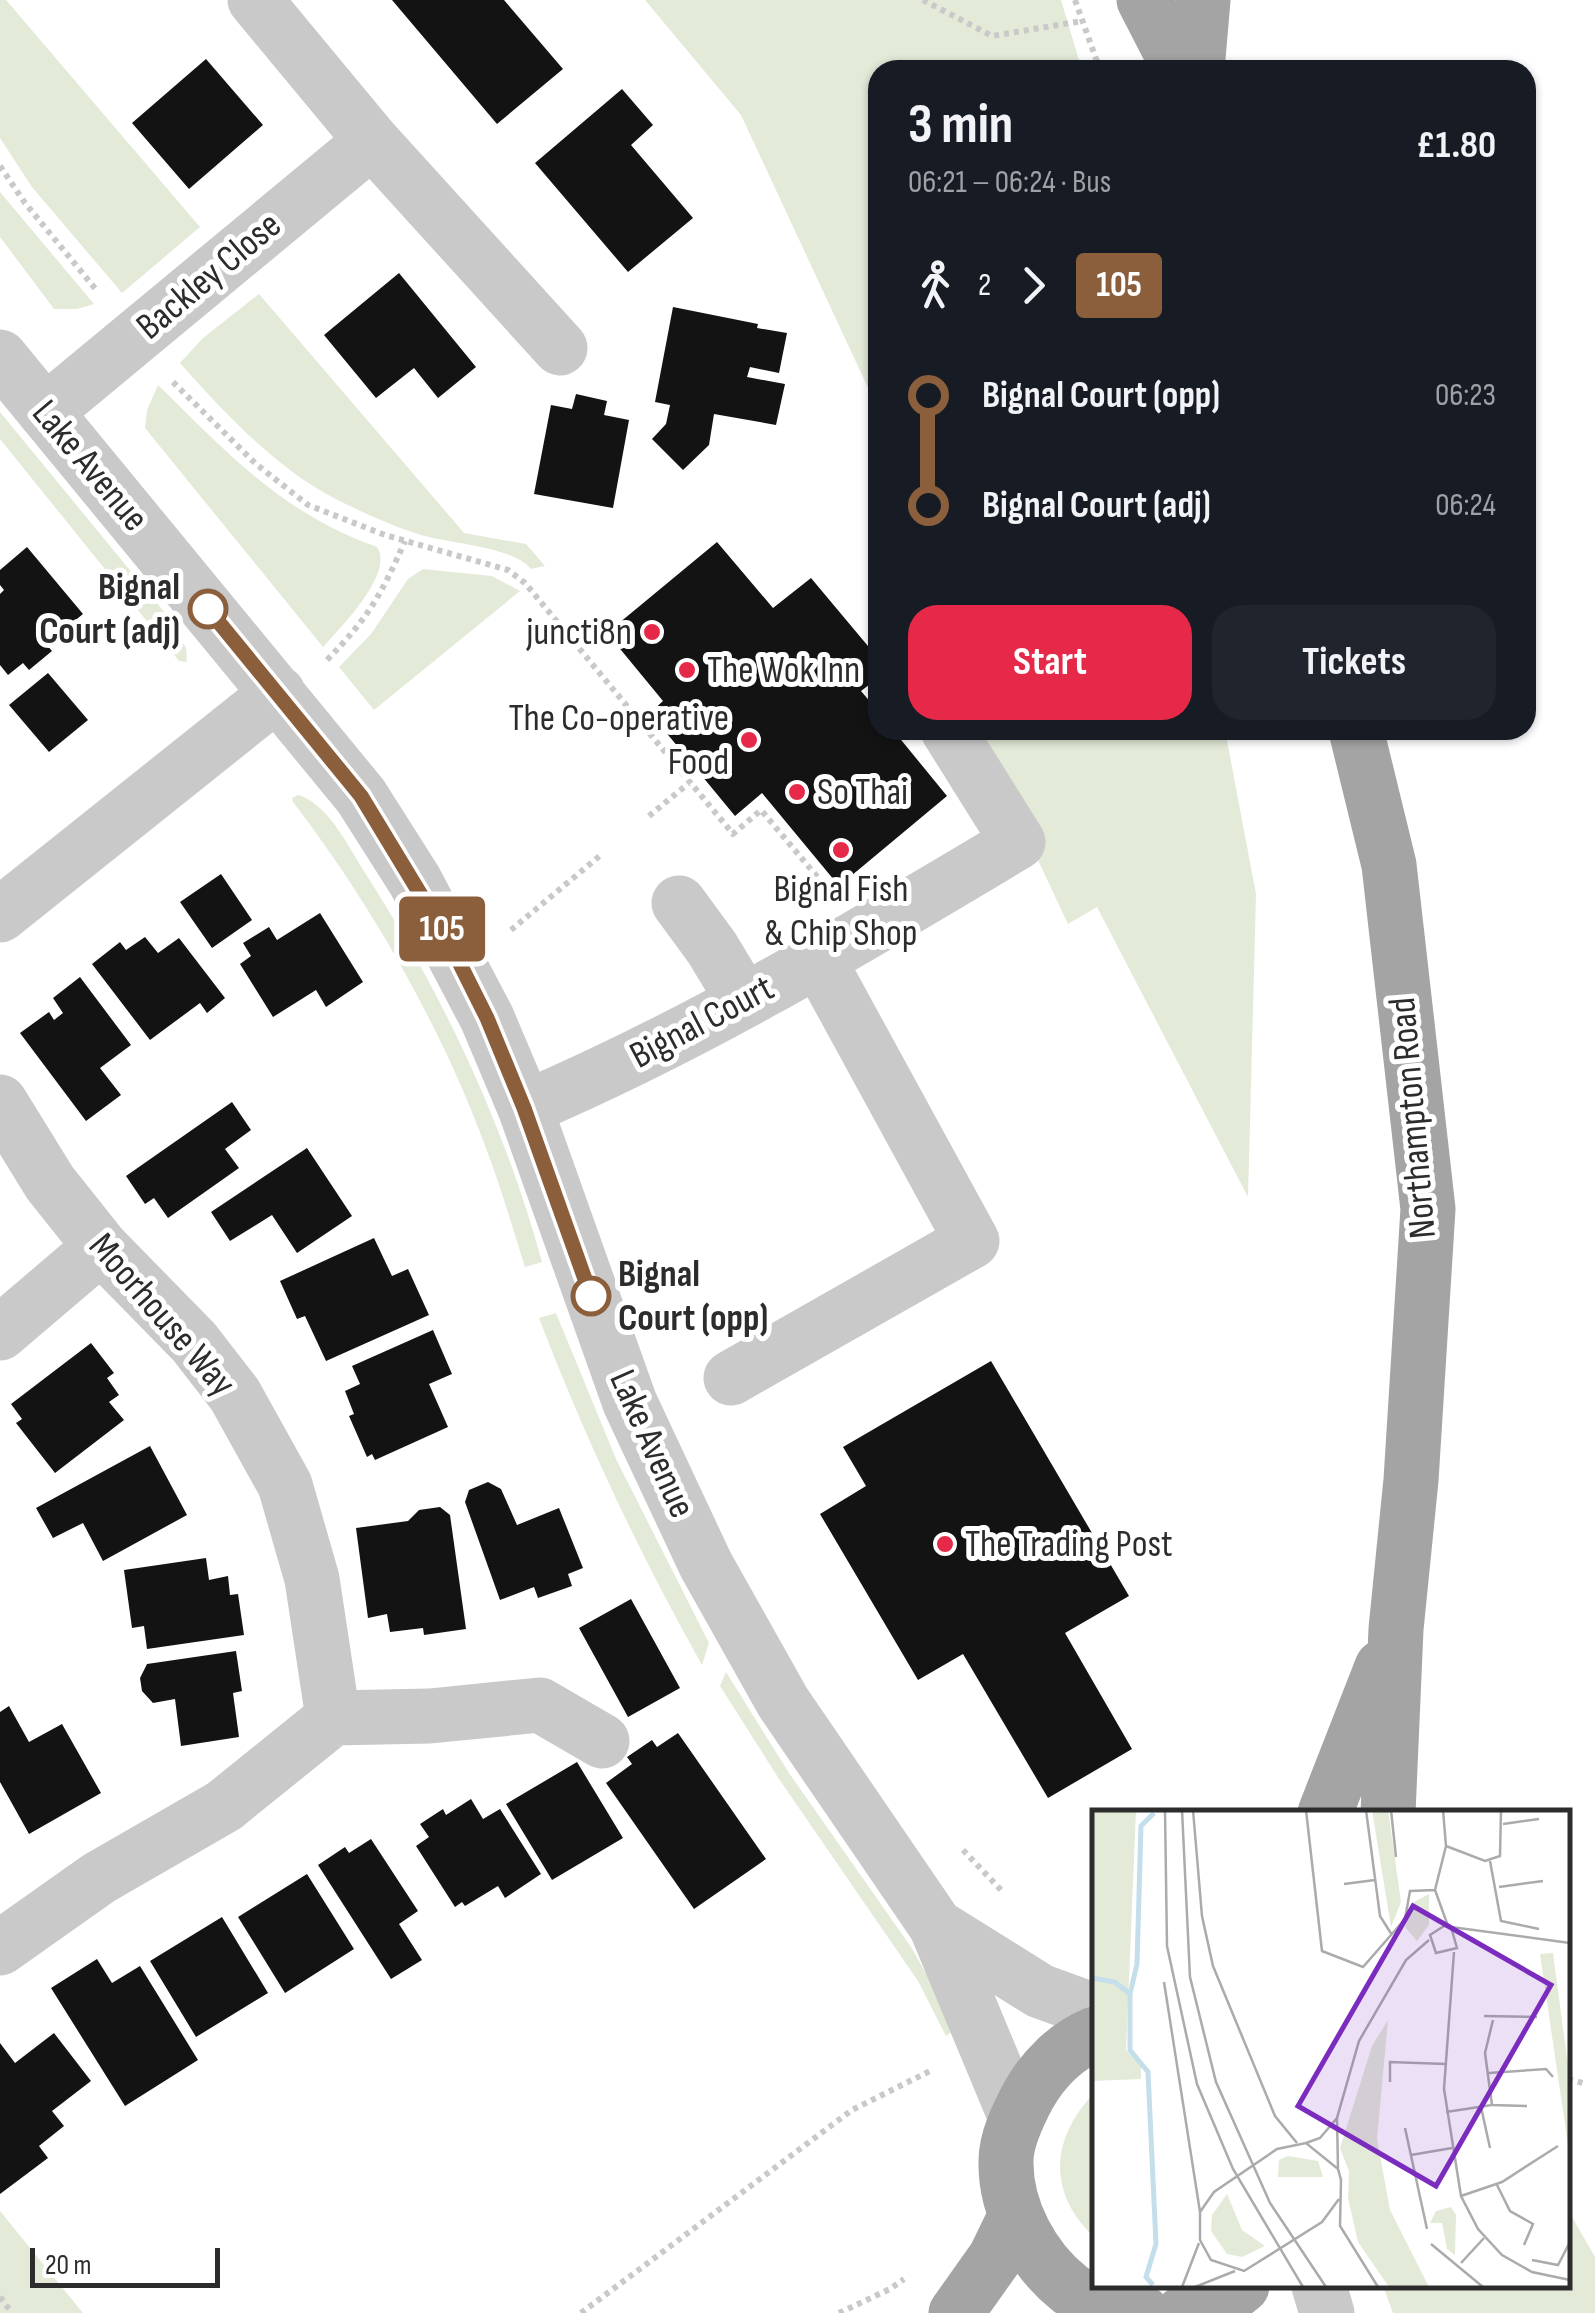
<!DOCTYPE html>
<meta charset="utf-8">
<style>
:root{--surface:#171b24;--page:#20242c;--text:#f1f3f6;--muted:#9ea1a6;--accent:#e72949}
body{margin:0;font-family:"Sofia Sans Condensed",sans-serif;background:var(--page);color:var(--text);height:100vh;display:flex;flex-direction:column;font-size:38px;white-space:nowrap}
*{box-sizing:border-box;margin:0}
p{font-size:32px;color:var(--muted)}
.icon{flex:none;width:55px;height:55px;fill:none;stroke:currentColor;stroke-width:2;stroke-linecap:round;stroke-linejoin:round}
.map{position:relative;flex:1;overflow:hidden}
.details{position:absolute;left:868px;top:60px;width:668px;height:680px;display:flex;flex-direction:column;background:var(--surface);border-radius:30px;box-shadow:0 2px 8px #0004}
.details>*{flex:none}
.badge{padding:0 20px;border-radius:8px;font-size:35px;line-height:65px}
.scale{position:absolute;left:30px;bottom:25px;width:190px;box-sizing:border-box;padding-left:10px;border:5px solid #2c2c2c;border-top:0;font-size:28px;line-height:35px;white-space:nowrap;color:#2c2c2c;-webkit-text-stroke:8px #fff;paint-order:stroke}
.map>.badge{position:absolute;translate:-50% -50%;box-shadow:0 0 0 5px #fff}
.legs{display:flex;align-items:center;gap:15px;height:110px;padding:0 40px;font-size:32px}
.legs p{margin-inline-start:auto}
.summary{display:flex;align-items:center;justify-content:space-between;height:170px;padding:0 40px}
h1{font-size:55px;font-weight:700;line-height:75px}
.primary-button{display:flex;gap:20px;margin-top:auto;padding:20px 40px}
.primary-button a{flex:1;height:115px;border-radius:30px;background:var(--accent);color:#fff;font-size:40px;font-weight:700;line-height:115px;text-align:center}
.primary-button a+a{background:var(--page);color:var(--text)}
ul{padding:0 40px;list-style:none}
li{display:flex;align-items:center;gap:35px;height:110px;font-size:38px}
li i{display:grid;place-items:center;width:15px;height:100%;margin:0 12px;background:currentColor}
li i::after{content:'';width:25px;height:25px;margin:-12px;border:8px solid;border-radius:50%;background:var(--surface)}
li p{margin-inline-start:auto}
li:first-child i{background:linear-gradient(#0000 50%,currentColor 0)}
li:last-child i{background:linear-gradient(currentColor 50%,#0000 0)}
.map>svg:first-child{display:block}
.green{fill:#e3ead8}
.building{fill:#131313}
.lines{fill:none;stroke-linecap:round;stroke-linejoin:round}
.path{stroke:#c9c9c9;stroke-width:6;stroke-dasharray:5 5;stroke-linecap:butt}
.minor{stroke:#c9c9c9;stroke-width:55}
.major{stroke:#a4a4a4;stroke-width:55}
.line-1-casing{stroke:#fff;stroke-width:22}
.line-1{stroke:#8b5e3c;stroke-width:15}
.stop-1-dot{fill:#fff;stroke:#8b5e3c;stroke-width:5}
.poi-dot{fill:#e72949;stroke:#fff;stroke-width:4}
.labels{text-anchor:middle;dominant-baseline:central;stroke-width:10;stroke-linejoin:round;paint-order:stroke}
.street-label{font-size:38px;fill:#2c2c2c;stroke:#fff}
.stop-label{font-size:38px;font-weight:bold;fill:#2c2c2c;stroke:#fff;text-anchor:end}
.poi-label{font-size:38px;fill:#2c2c2c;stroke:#fff;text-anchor:start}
.inset-river{fill:none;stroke:#c4dfeb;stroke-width:5}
.inset-road{fill:none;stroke:#ababab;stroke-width:2.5}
.view{fill:#7b2cbf;fill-opacity:0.15;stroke:#7b2cbf;stroke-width:5}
.inset-edge{fill:none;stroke:#2c2c2c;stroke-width:5}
</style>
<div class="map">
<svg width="1595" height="2313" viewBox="0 0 1595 2313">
<rect width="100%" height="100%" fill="#fff"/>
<path class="green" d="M0 0H6L200 227 122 293 32 187 0 138Z
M645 0H1061L1082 70H878L877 407 741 115Z
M0 192 94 304 77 309H54L0 237Z
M259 294 464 533 526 544 545 566 531 569C511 545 445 544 415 533 393 526 371 516 350 506 283 476 228 417 180 363L203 338Z
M158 385C230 455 280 512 377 547 395 573 340 628 323 647L145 428 147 410Z
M0 412 170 619 186 648 187 662 179 661 0 439Z
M423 569 492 576 520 591 374 710 339 667 371 634 408 579Z
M977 730H1225L1256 894 1248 1197 1097 907 1068 924Z
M298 795C327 803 347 844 362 868 440 989 504 1123 542 1262L525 1267C512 1226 500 1184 484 1143 441 1026 369 901 293 802L292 798Z
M556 1313 616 1459 709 1643 702 1665C639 1553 585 1438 539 1318Z
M726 1672 789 1773 911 1947 957 2028 946 2036 918 1981 779 1779 720 1686Z
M1095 2092V2238C1046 2192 1051 2138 1095 2092Z
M1568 2202 1572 2217 1595 2257V2313H1393L1383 2286H1568Z
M0 2211 83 2313H0Z"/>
<path class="building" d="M392 0H504L563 69 497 124Z
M206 59 263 125 189 189 132 123Z
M622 89 653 125 631 145 693 218 628 272 535 163Z
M399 273 476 367 438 398 414 368 376 398 324 335Z
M673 307 758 324 757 328 787 333 779 373 750 367 747 377 785 384 776 425 714 414 709 445 683 470 652 439 666 424 670 405 655 402Z
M576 394 607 401 604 415 629 420 613 508 534 494 551 405 572 409Z
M717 542 773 608 811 578 878 658V678L861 691 878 711V730H893L947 796 839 886 762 793 735 816 650 713 663 701 607 633Z
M27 547 83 614 46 644 52 651 29 670 23 663 8 675 0 665V594L4 590 0 585V570Z
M48 673 88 720 49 752 9 705Z
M221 874 252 920 212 948 180 902Z
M320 913 363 982 326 1007 316 990 273 1017 240 964 251 956 243 943 269 927 277 940Z
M145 937 158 953 179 938 225 998 207 1013 200 1003 150 1040 92 964 120 942 126 950Z
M80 977 131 1045 100 1068 121 1095 86 1121 20 1033 49 1012 54 1020 63 1013 53 998Z
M232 1102 251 1130 225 1149 239 1168 168 1218 154 1198 145 1204 126 1176Z
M307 1148 352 1216 297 1253 272 1215 230 1241 211 1212Z
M374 1238 392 1276 408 1269 429 1315 326 1361 305 1316 297 1319 280 1281Z
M433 1330 452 1374 429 1384 448 1427 375 1460 372 1454 367 1457 349 1416 354 1414 345 1391 360 1384 352 1366Z
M91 1343 114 1373 107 1378 119 1395 109 1402 124 1420 55 1473 16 1423 22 1419 11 1404Z
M991 1361 1129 1596 1065 1633 1132 1749 1048 1798 963 1654 918 1680 820 1514 866 1486 843 1447Z
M150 1446 187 1515 103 1561 83 1523 53 1538 36 1508Z
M488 1482 501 1489 517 1525 559 1508 583 1568 568 1574 572 1586 538 1598 534 1587 500 1600 465 1502 469 1490Z
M440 1507 450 1515 466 1629 424 1635 423 1628 390 1632 387 1614 368 1618 356 1528 408 1521 419 1510Z
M206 1558 209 1580 228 1576 230 1595 238 1594 244 1635 147 1649 144 1626 132 1628 124 1570Z
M631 1599 680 1688 628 1717 579 1628Z
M236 1651 242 1691 233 1693 239 1737 181 1746 175 1699 153 1703 142 1691 140 1678 147 1664Z
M9 1706 29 1742 62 1724 101 1793 29 1834 0 1782V1712Z
M678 1733 766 1859 694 1909 606 1783 632 1764 627 1757 652 1740 657 1747Z
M577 1762 623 1838 552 1880 506 1804Z
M471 1799 483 1819 500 1809 541 1874 505 1898 498 1886 465 1906 462 1902 455 1907 416 1846 429 1837 420 1824 443 1809 446 1815Z
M371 1839 418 1911 399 1924 422 1960 391 1979 318 1865 345 1847 349 1853Z
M307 1874 354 1949 285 1993 238 1917Z
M222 1917 268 1993 196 2037 150 1961Z
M97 1959 112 1983 140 1966 198 2060 125 2106 51 1988Z
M54 2033 91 2081 52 2111 64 2126 39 2146 48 2158 0 2194V2043L15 2063Z"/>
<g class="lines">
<path class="path" d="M923 0 992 36 1082 21
M1075 0 1100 70
M0 166 25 203 98 292
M173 382 256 464 308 505 385 535 508 570 525 583 733 834 761 810 825 886
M327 660C369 617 381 595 405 541
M649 816 689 783
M511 930 602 854
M963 1850 1002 1891
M1568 2079 1583 2083
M0 2297 12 2313
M581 2313 852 2110 930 2071
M839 2313 890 2289 904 2279"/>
<path class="minor" d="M255 0 372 141 560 348
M0 357 361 796 415 881 487 1018 525 1108 630 1403 706 1565 783 1702 936 1926 1016 2118
M45 412 372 141
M679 903 712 948 744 1001
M0 915 278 693
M0 1102 50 1183 101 1247 194 1342 235 1395 285 1485 312 1579 333 1718
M525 1108C697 1035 857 938 1018 842L948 730
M0 1333 101 1247
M731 1378 972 1241 819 961
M936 1926 1040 1991 1095 2011
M0 1948 99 1878 224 1806 333 1718 430 1716 540 1705 602 1741
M1319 2286 1327 2313"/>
<path class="major" d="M1144 0 1180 70
M1197 70 1203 0
M1356 730 1389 865 1428 1209 1411 1480 1396 1629 1388 1813
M1325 1813 1382 1667
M1095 2034C1066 2046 1043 2069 1028 2096 1018 2115 1006 2139 1006 2161 1005 2209 1033 2260 1070 2289 1091 2305 1118 2310 1143 2313
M956 2313 995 2258 1015 2217
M1183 2313 1228 2297 1242 2286"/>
</g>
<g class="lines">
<g class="line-1-casing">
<path id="line-1" d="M208 609 361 796 447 938 487 1018 524 1108 591 1296"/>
</g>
<use href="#line-1" class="line-1"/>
</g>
<g class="stop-1-dot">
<circle cx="208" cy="609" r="18"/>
<circle cx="591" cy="1296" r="18"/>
</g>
<g class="poi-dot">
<circle cx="652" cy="632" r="10"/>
<circle cx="687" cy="670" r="10"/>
<circle cx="749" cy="740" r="10"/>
<circle cx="797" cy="792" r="10"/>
<circle cx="841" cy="850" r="10"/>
<circle cx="945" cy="1544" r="10"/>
</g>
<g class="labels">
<g class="street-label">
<text transform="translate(209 276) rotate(-40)">Backley Close</text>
<text transform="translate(90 466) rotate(50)">Lake Avenue</text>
<text transform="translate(702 1022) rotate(-28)">Bignal Court</text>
<text transform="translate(1413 1118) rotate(-95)">Northampton Road</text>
<text transform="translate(162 1315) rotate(49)">Moorhouse Way</text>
<text transform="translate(652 1444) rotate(66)">Lake Avenue</text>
</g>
<g class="stop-label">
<text x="180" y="587">Bignal<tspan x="180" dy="44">Court (adj)</tspan></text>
<text x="618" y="1274" text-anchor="start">Bignal<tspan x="618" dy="44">Court (opp)</tspan></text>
</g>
<g class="poi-label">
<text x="632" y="632" text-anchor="end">juncti8n</text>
<text x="707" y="670">The Wok Inn</text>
<text x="729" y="718" text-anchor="end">The Co-operative<tspan x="729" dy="44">Food</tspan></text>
<text x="817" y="792">So Thai</text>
<text x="841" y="889" text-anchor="middle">Bignal Fish<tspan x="841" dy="44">&amp; Chip Shop</tspan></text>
<text x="965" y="1544">The Trading Post</text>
</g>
</g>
<g transform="translate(1092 1810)">
<rect width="478" height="478" fill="#fff"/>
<path d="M0 0H44L34 240 49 256V269L0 271ZM280 0H296L309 92 299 117ZM337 84V115L325 131 313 117 322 92ZM461 143 477 263V342L448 144ZM296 210 285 329 298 400 337 477H297L266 432 256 388 257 361 248 338 280 236ZM196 346 226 351 231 367H186L187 350ZM135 384 150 420 173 436 150 447 135 444 119 421 120 405ZM359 397 364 405 363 445 355 439 350 413H338L344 401Z" fill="#e3ead8"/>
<path class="inset-river" d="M0 168 23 172 38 184M61 475 54 467 64 434 56 262 38 240V184L45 154 49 16 62 3"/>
<path class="inset-road" d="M73 0 75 136 105 274 141 359 211 477M90 0 98 167 124 272 178 393 234 477M101 0 110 106 121 156 183 306 205 333M214 0 230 141 271 157 313 109 318 81 343 80M274 0 288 106 300 125M299 0 304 47M351 0 354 36 343 80 356 116M411 14 447 9M354 36 393 51 408 46 409 0M398 51 409 111 447 119M252 74 283 70M407 77 451 71M359 117 365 138 344 143 338 125 352 116 478 133M362 142 352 279 369 386 386 419 410 445 440 462 478 470M72 172 108 402M392 206 445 207M397 263 454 259 461 267M298 272V252L354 254M400 295 435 296M389 297 398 338M354 302 400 295 393 243 401 210M313 318 335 419M214 333 228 328 245 308M319 345 360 338M246 359 245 308 267 231 314 150 337 130M405 375 418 401 441 414 432 435M369 386 410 372 466 336M247 389 230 412 152 461 119 450 108 430V402L122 382 185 339 214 333 246 359 249 370 248 416 286 477M339 434 391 477M440 450 466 455 478 432M369 453 392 428M90 477 107 433M103 477 143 461"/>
<path class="view" d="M321 96 459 175 344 376 206 296Z"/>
<rect width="478" height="478" class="inset-edge"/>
</g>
</svg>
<div class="scale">20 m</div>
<b class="badge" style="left:442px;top:929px;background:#8b5e3c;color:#fff">105</b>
<section class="details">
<div class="summary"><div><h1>3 min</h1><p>06:21 – 06:24 · Bus</p></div><b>£1.80</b></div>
<div class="legs"><svg class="icon" aria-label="walk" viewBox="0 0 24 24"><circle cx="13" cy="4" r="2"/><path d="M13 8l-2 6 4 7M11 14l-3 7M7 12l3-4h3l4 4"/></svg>2<svg class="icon" aria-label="forward" viewBox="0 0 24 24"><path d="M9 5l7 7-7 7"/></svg><b class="badge" style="background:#8b5e3c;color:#fff">105</b></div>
<ul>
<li><i style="color:#8b5e3c"></i><b>Bignal Court (opp)</b><p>06:23</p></li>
<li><i style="color:#8b5e3c"></i><b>Bignal Court (adj)</b><p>06:24</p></li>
</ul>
<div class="primary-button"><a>Start</a><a>Tickets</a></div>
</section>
</div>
